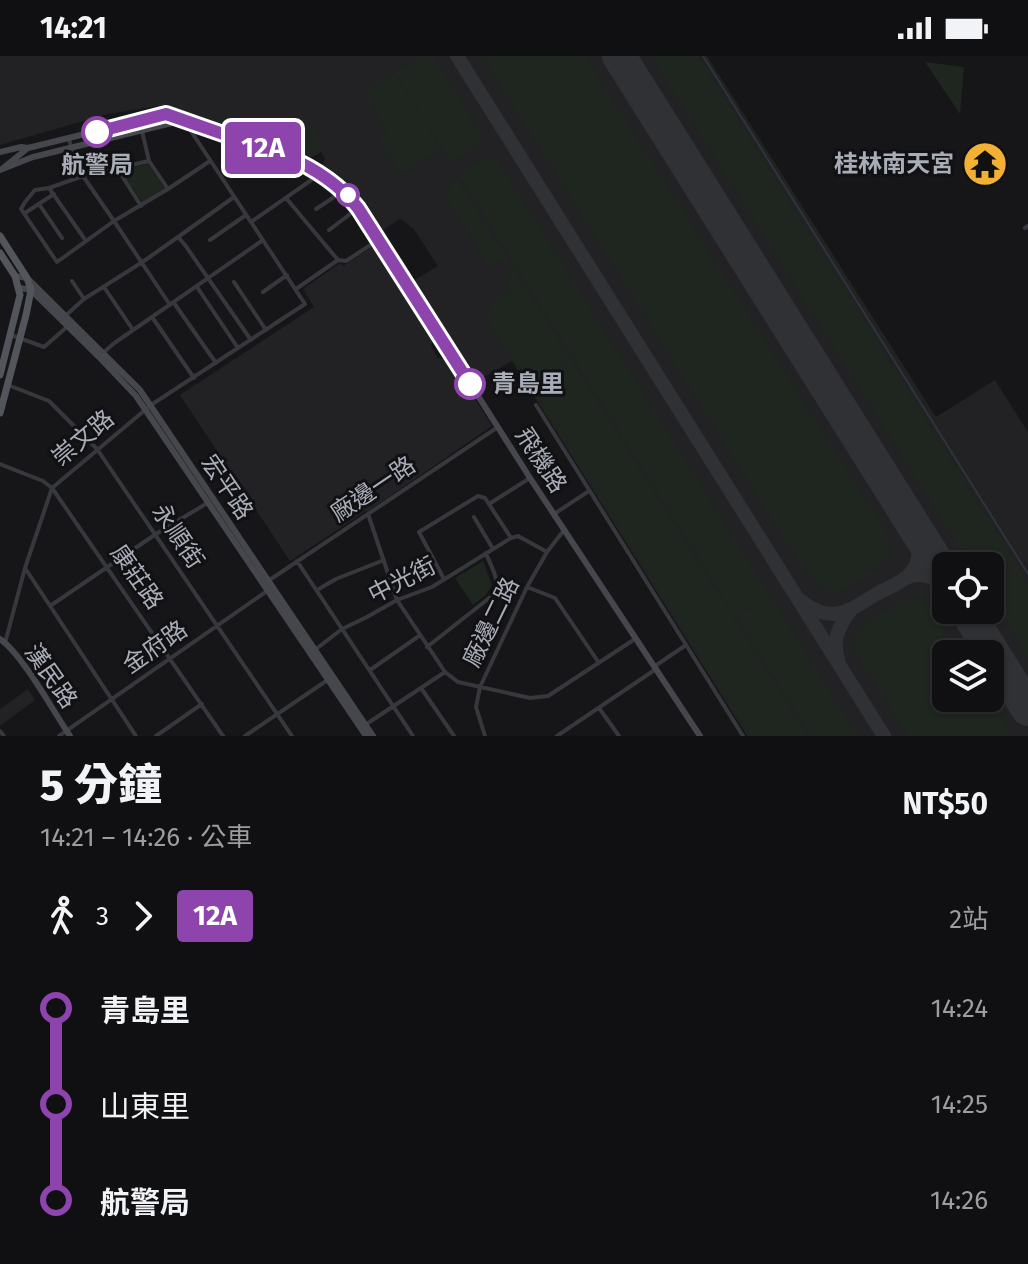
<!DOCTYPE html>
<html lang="zh-TW">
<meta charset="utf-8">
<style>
:root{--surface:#101012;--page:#1e1e20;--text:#f1f3f6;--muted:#9c9d9f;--line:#303032}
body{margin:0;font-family:"Fira Sans","Noto Sans TC",sans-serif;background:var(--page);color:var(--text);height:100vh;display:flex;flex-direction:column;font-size:30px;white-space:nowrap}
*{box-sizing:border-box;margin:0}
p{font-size:26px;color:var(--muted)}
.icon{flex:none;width:44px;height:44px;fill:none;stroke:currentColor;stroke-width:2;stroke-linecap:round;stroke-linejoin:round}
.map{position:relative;height:680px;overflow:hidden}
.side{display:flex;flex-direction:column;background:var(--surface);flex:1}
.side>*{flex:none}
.badge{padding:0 16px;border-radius:6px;font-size:28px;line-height:52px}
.tools{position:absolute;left:932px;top:496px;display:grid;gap:16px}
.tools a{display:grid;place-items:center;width:72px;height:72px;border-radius:12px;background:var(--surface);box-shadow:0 2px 6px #0004,0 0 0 2px var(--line);font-size:40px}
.map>.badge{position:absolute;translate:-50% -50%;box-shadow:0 0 0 4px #fff}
.legs{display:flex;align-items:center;gap:12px;height:88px;padding:0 40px;font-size:26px}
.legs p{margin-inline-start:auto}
.overview{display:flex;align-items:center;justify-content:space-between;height:136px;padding:0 40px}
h1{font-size:44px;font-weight:800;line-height:60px}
ul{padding:0 40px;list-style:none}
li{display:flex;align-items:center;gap:28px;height:96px;font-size:30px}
li i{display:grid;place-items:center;width:12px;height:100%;margin:0 10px;background:currentColor}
li i::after{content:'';width:20px;height:20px;margin:-10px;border:6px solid;border-radius:50%;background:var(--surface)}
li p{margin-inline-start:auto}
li:first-child i{background:linear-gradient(#0000 50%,currentColor 0)}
li:last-child i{background:linear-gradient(currentColor 50%,#0000 0)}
.status{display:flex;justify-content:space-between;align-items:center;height:56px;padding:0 40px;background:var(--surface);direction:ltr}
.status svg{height:22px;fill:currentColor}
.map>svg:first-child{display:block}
.built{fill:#222225;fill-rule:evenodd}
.green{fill:#1e261f}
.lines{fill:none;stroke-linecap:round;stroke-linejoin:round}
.stream{stroke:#2c353c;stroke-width:2}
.taxiway{stroke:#303135;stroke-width:14}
.runway{stroke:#303135;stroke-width:34}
.street{stroke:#37383d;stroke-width:4}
.secondary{stroke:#45474d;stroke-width:6}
.primary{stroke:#53555c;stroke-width:7}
.line-1-casing{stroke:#fff;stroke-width:18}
.line-1{stroke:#8e44ad;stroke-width:12}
.stop-1-dot{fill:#fff;stroke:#8e44ad;stroke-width:4}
.labels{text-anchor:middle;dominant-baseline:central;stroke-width:6;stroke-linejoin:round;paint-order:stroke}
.poi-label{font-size:24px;font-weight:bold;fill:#a8adb8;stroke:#111113;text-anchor:end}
.stop-label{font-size:24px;font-weight:bold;fill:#a8adb8;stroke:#111113}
.street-label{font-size:24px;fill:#a8adb8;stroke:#111113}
</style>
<div class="status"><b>14:21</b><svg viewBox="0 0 49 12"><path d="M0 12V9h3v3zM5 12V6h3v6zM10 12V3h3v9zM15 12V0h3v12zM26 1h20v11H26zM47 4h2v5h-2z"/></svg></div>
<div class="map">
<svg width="1028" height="680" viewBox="0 0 1028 680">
<rect width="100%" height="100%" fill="#161618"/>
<path class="built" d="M0 0H707L936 361 995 324 1028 376V680H747L512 305 476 325 411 226 438 210 413 172 400 163 380 176 352 133 322 109 325 103 321 96 313 101 308 102 269 83 165 49 108 58 0 89ZM946 510H990V554H946ZM946 598H990V642H946Z
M375 189 435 281 431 290 438 302 450 303 492 370 367 456 366 455 290 505 180 339 314 251 303 233 340 207 343 210Z
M28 633 35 644 0 670V653Z"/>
<path class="green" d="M422 0H433L481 78 479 89 451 106 397 20 396 21 441 93 402 118 377 84 388 76 364 36Z
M482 0H585L887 477C888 486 890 494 886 503 880 515 846 532 833 537L819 531 808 521Z
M651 0H698L1028 527V600L990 540V510H971Z
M925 6 964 11 960 58Z
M312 70 325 90 309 100 305 98 295 81Z
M488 100 497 103 858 680H811L737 562 751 552 750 550 732 563H734L808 680H750L536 340 533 330 539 322 532 311 523 314 516 309 486 261 491 251 511 232 505 223 511 218 501 203 489 211 446 140 455 120 730 556 732 555 459 119Z
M148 108 165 133 143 148 120 114Z
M483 505 492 529 486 539 473 549 455 522Z
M912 541 921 543 928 548 960 598H946V642H977L981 648H991L1012 680H908L856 598C853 587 853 581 860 572L904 543Z"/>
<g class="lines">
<path class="stream" d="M703 0 1028 518"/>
<path class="taxiway" d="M457 0 884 680
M906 522C919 515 934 522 946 528
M801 545C834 571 850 553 880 536 892 530 908 524 915 511 919 502 920 490 920 480
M838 603C832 584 839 570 850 555"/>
<path class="runway" d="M619 0 946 521
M966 554 1028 653"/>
<path class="street" d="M142 75 149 105 168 133
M69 83 73 99 83 120 114 165 170 249
M149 105 83 120 49 132 35 134 25 146 21 153 57 206 114 165 168 133 210 105
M117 112 141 150
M49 132 86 185
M286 142 338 204
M39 148 62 182
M316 153 343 135
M25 157 54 138
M251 166 320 118
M1025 172 1028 170
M329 174 358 152
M178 181 234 141
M210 184 246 159
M72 225 84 243
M234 226 266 274
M104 231 133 274
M197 231 238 292
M296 233 338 204 346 205 378 184
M263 236 287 219
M174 247 216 307
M64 261 84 243 141 207 178 181 185 189 251 284
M152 261 194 322
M11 279 44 291 68 270
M102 298 113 288 263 184
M8 329 49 345 97 393 292 680
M536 349 743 680
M0 408 43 425 52 432 223 680
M489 448 530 422
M368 458 397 544 445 616 458 626 530 642 548 640 635 583
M554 458 589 435
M474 461 493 493
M297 505 413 680
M25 512 136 680
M444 523 419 476 478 440 485 442 511 482 518 480 547 496
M268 525 498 371
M527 531 555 542 599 607
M317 534 336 523 384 504
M50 550 156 478 209 446
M5 587 25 512 52 432 151 349 305 248 185 66
M427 591 493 539C502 526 491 511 486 497
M316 593 342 573 367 561 397 544 432 531 511 482
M655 610 686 589
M370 614 419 580
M421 632 454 680
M599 652 619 680
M365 669 445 616
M0 675 4 680
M59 680 267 535
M156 680 202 648
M245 680 329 623
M485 680 476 651 480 631 527 531 547 496 564 474
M557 680 656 613"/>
<path class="secondary" d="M0 96 21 91 28 92 166 58 304 107 346 137 379 183 530 422 700 680
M3 112 28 92
M0 114 33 101 184 64
M15 220 27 222 140 334 373 680
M20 232 31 234 99 301 136 340 366 680
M0 583C23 599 53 655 70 680"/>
<path class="primary" d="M0 180 27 222 31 234 26 259 0 357
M0 197 15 220 20 239 0 319"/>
</g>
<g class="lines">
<g class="line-1-casing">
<path id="line-1" d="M97 76 166 58 286 100C314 112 339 128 358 152L470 328"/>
</g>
<use href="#line-1" class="line-1"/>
</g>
<defs>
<g id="temple-disc" transform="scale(2.3)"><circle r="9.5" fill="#f2b134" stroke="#111113"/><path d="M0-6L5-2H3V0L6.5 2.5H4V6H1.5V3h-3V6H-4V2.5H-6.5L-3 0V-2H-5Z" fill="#111"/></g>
</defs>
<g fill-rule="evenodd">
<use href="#temple-disc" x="985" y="108"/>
</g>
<g class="stop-1-dot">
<circle cx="97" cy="76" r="14"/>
<circle cx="348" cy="139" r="10"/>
<circle cx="470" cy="328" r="14"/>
</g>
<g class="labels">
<g class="poi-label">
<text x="954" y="108">桂林南天宮</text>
</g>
<g class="stop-label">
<text x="97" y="109">航警局</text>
<text x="492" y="328" text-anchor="start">青島里</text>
</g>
<g class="street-label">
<text transform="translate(83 382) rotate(-40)">崇文路</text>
<text transform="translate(541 404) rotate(57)">飛機路</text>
<text transform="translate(227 431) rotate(56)">宏平路</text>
<text transform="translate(373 433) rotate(-34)">廠邊一路</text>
<text transform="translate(178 480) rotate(56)">永順街</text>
<text transform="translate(137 521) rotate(55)">康莊路</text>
<text transform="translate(402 524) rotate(-27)">中光街</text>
<text transform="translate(491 566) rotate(-64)">廠邊二路</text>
<text transform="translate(155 591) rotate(-35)">金府路</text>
<text transform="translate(51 620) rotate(55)">漢民路</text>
</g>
</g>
</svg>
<div class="tools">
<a><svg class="icon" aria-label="locate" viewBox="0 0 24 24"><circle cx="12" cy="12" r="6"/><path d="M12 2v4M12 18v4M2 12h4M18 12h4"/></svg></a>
<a><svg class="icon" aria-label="layers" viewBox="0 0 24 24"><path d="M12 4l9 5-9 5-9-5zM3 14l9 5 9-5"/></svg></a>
</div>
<b class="badge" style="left:263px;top:92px;background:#8e44ad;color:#fff">12A</b>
</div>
<section class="side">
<div class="overview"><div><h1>5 分鐘</h1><p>14:21 – 14:26 · 公車</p></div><b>NT$50</b></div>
<div class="legs"><svg class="icon" aria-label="walk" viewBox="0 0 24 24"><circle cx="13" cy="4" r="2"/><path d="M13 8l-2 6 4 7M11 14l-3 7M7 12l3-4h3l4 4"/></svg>3<svg class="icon" aria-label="forward" viewBox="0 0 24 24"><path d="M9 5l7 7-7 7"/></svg><b class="badge" style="background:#8e44ad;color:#fff">12A</b><p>2站</p></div>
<ul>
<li><i style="color:#8e44ad"></i><b>青島里</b><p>14:24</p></li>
<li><i style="color:#8e44ad"></i><span>山東里</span><p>14:25</p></li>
<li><i style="color:#8e44ad"></i><b>航警局</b><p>14:26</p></li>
</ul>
</section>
